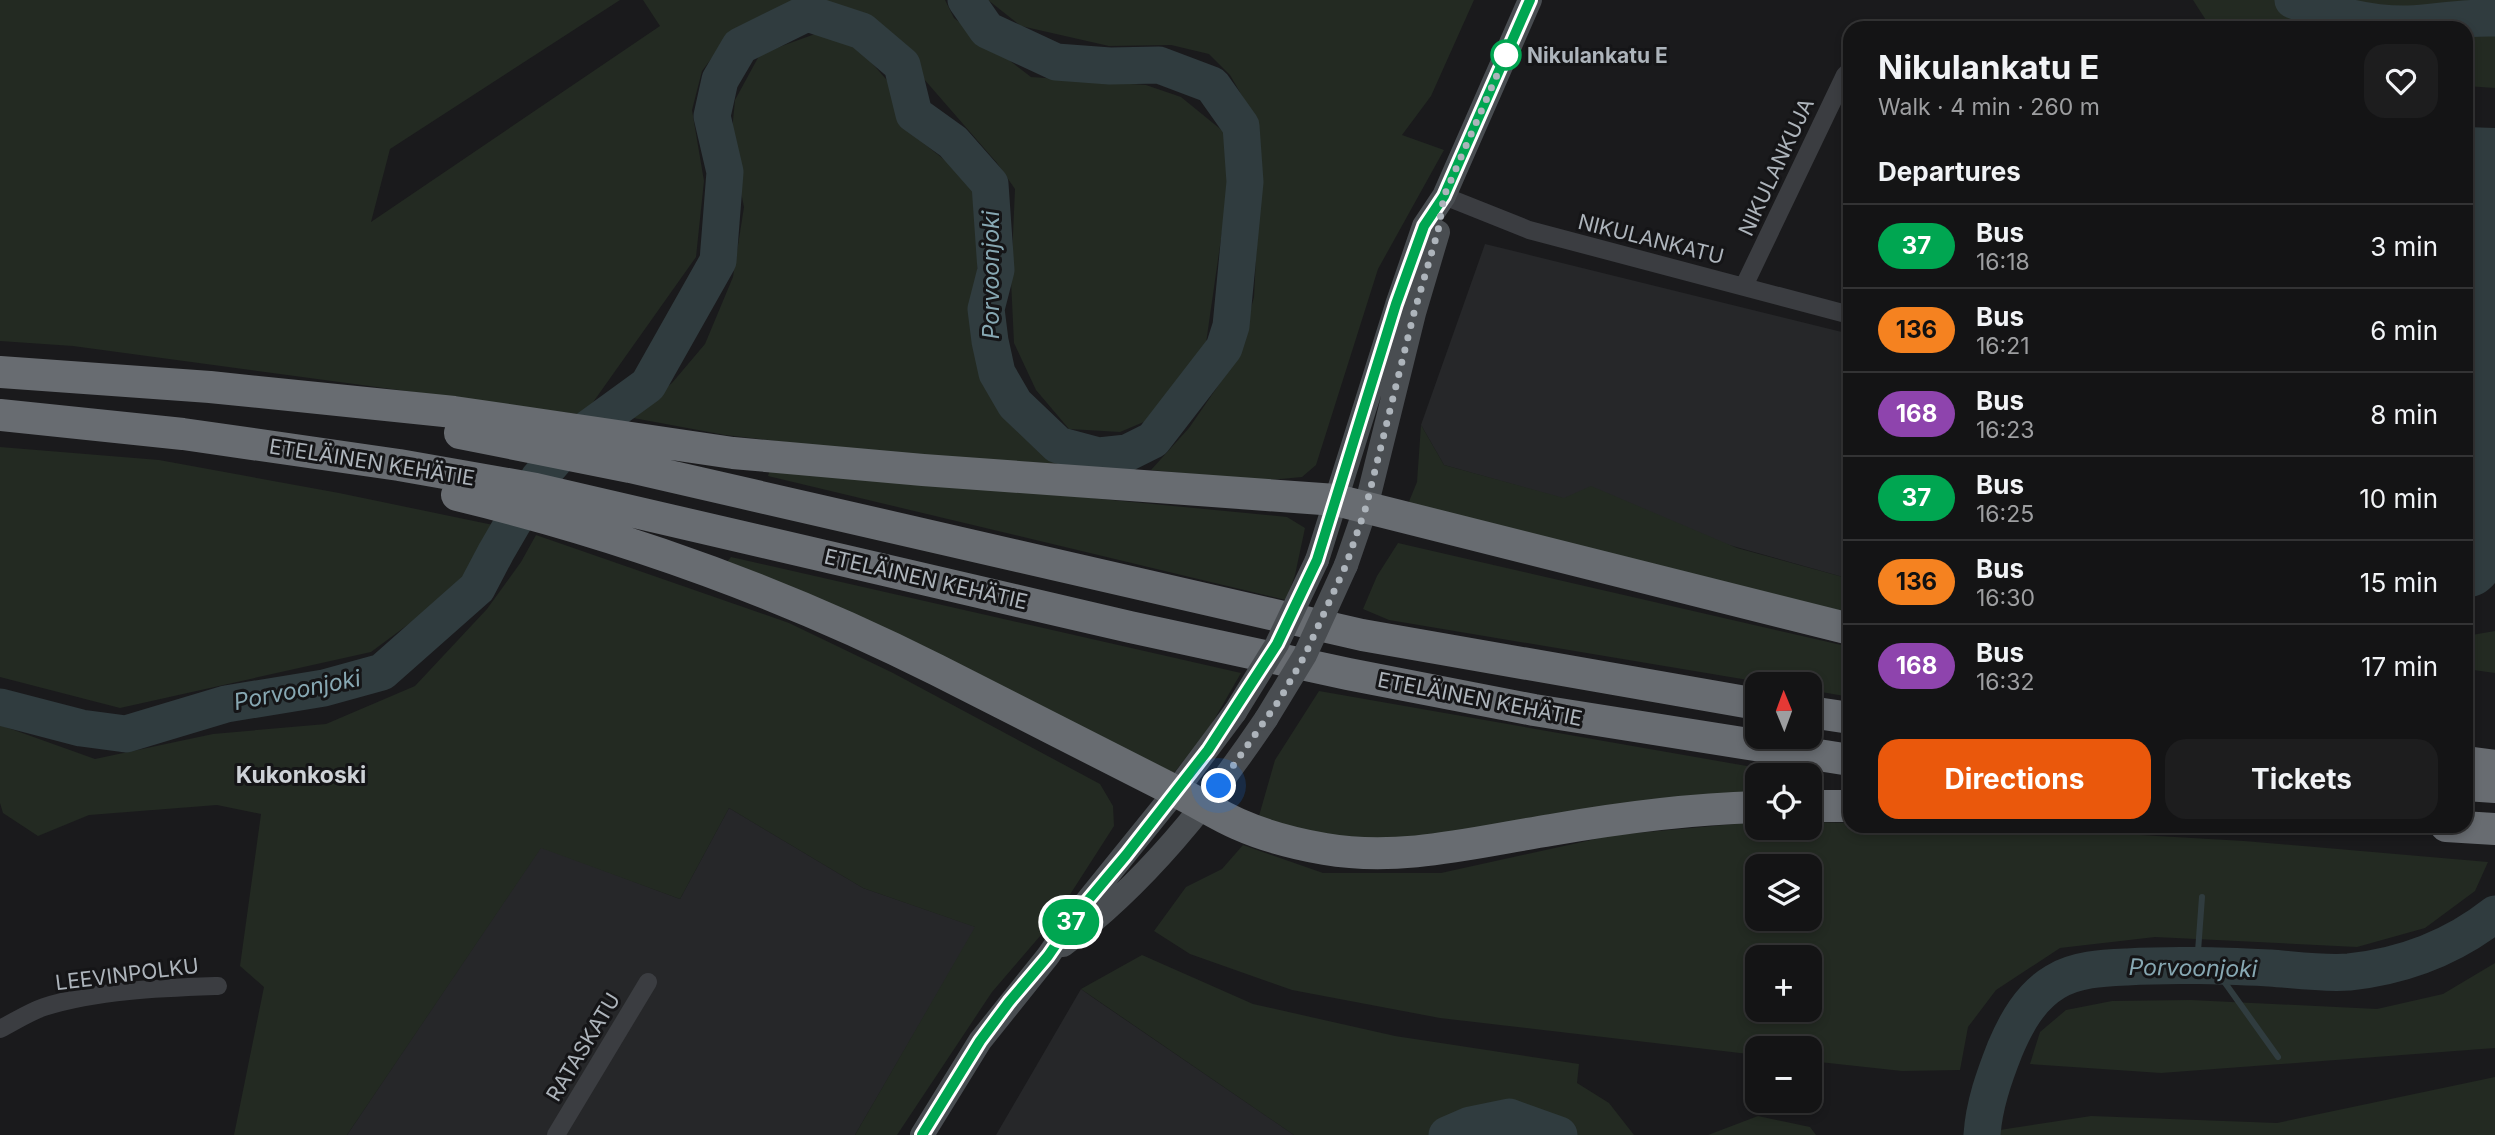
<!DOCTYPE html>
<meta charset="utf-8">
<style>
:root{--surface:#141415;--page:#1d1d1e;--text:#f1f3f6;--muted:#9d9ea0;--line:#333334;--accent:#ea580c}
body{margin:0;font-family:Inter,sans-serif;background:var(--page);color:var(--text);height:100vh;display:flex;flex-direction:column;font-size:26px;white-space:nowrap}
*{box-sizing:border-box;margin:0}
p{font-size:23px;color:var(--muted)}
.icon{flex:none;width:38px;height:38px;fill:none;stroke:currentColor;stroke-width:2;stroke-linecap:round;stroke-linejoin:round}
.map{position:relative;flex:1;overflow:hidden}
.side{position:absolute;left:1843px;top:21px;width:630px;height:812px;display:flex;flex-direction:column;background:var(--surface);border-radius:21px;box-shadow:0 4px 10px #0003,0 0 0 2px var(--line)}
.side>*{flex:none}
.badge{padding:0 14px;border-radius:23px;font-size:24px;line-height:46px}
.needle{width:46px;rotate:359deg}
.buttons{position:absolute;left:1745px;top:672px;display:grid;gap:14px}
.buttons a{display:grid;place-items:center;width:77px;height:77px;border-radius:14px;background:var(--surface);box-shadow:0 4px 10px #0003,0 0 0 2px var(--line);font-size:35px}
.you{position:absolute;width:35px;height:35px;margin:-18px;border:5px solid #fff;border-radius:50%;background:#1a73e8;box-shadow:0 0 0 10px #1a73e833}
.map>.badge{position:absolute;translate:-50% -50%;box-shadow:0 0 0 4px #fff}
h2{padding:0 35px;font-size:26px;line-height:63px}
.round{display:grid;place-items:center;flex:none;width:74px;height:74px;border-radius:21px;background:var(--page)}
.head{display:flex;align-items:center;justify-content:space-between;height:119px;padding:0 35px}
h1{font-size:33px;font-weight:700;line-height:52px}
.action{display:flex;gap:14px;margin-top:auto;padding:14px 35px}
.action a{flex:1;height:80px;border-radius:21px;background:var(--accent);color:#fff;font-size:28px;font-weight:700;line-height:80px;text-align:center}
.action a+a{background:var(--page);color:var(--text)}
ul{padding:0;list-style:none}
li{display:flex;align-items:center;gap:21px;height:84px;padding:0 35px;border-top:2px solid var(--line)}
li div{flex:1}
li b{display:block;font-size:26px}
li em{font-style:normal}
li .badge{min-width:77px;font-weight:700;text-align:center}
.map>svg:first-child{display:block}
.built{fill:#262729}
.green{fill:#232a22;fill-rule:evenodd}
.water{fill:#303c3f}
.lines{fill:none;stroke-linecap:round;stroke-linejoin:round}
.stream{stroke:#303c3f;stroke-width:6}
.river{stroke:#303c3f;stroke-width:37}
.minor{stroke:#3b3d41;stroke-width:18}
.secondary{stroke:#494d51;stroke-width:24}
.motorway{stroke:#686c71;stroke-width:32}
.secondary-bridge{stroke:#494d51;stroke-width:24}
.line-casing{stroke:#fff;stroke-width:16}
.line{stroke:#00a651;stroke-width:10}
.walk{stroke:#adb4bb;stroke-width:7;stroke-dasharray:0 12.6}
.stop-dot{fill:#fff;stroke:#00a651;stroke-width:3.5}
.labels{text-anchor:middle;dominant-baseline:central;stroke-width:6;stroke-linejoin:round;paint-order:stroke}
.stop-label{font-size:21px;font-weight:bold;fill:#adb4bb;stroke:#151517;text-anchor:start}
.street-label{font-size:21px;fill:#adb4bb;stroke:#151517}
.water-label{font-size:23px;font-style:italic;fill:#87a8b3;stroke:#151517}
.neighbourhood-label{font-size:23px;font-weight:bold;fill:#ced2d7;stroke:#151517}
</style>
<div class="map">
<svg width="2495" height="1135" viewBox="0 0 2495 1135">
<rect width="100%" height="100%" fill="#1a1a1c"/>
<path class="built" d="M1485 244 1850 334V579L1444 465 1421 425Z
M729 808 863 888 976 927 855 1135H347L541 847 680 899Z
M1081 989 1095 999 1294 1135H996Z"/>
<path class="green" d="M0 0H620L390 149 371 222 660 26 643 0H796L729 35 702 71 692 110 704 181 696 257 584 415 73 346 0 341Z
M813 0H945L954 18 1031 77 1146 85 1181 97 1224 132 1230 176 1203 364 1158 416 1120 432 1069 429 1036 390 1014 343 1011 280 1015 189 997 163 870 17Z
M988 0H1474L1431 96 1402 135 1444 150 1378 269 1316 465 1302 477 1261 481 1151 470 1189 428 1238 357 1254 297 1259 198 1256 120 1230 75 1209 54 1171 45 1109 46 1021 26Z
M2193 0H2495V88L2466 86V28H2211Z
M815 34 856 45 893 87 903 127 970 180 978 207 976 340 1001 404 1040 452 1078 465 879 453 725 435 628 417 672 383 705 344 733 277 744 207 731 142 735 100 760 54Z
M1421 425 1444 465 1564 498 1591 486 1737 548 1850 579V613L1408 504 1417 482Z
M0 447 159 460 339 493 498 526 460 586 371 652 120 708 0 677Z
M771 467 1287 517 1305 528 1295 575 1286 600 768 476Z
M536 535 789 623 893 673 1100 784 1113 806 1114 826 1053 921 992 992 897 1135H855L975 927 863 888 729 808 680 899 541 848 347 1135H234L264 987 240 966 261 814 217 805 89 815 38 836 3 813 0 803V725L95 759 213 734 326 724 415 686 487 609 521 562Z
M1398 543 1850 647V697L1810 690V684H1772L1389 620 1363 609 1377 576Z
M731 557 1241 673 1211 725 1171 777 726 563Z
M2495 631V673L2466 669V636Z
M1319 691 1798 775H1757V795L1387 843 1305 833 1259 816 1275 760Z
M1757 822V828H1810V822L1850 823V826H1984L2244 841 2488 862 2475 891 2425 928 2357 947 2155 937 2060 948 1996 990 1968 1027 1960 1070 1902 1071 1810 1061V1048H1757V1055L1440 1018 1292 990 1190 954 1154 931 1186 887 1222 869 1243 845 1323 873H1441L1614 835ZM1757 866H1810V919H1757ZM1757 957H1810V1010H1757Z
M1142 955 1253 1004 1395 1036 1579 1064 1577 1083 1609 1103 1634 1135H1294L1081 989Z
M2495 963V1048L2161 1073 2030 1064 2040 1032 2066 1010 2112 1001 2191 1000 2377 1009 2443 994Z
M2495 1077V1135H1967L2091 1116 2277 1123Z
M1758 1116 1810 1127 1816 1135H1708Z"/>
<path class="water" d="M2466 127 2495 128V583C2487 592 2478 598 2466 597Z"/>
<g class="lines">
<path class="stream" d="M2197 965 2202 897
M2213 966 2278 1057"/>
<path class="river" d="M2293 0C2332 14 2367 25 2409 24 2438 22 2466 17 2495 18
M0 707 81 728 126 734 226 704 324 688 382 672 477 588 496 552 539 478 571 441 648 385 718 261 725 172 712 116 720 80 740 46 807 13 862 31 902 65 914 114 953 142 990 184 996 270 986 309 990 341 997 373 1015 404 1058 445 1099 456 1127 453 1153 440 1224 348 1231 326 1245 182 1241 126 1212 85 1159 65 1110 66 1056 62 987 30 966 0
M1447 1135 1470 1125 1509 1117 1559 1135
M1982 1135C1984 1105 1994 1077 2005 1049 2016 1023 2030 997 2055 982 2076 969 2103 968 2127 967 2175 964 2222 966 2270 968 2296 970 2324 974 2349 972 2404 966 2452 948 2495 914"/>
<path class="minor" d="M1444 196 1529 230 1850 315
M1744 286 1845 75 1850 70
M0 1029C14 1022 29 1012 44 1007 98 990 162 988 218 986
M556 1135 648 982"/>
<path class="secondary" d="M1317 560 1397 305 1424 226 1444 196 1530 0
M1346 565 1366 507 1414 313 1438 232
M1063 945C1144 885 1210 802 1266 719
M922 1135 980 1041 1048 956 1079 911 1176 791 1235 712"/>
<path class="motorway" d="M0 372 210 387 454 412 733 453 923 470 1336 500 1850 629
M0 415 183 434 399 465 536 489 1130 627 1348 674 1534 710 1850 760
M460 433 630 467 1362 635 1757 704
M457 495C623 535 784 593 937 670 1017 710 1097 752 1177 792 1198 802 1217 815 1238 824 1265 836 1296 844 1325 849 1401 862 1476 842 1551 830 1619 818 1688 809 1757 807
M1810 712 1850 718
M2466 762 2495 766
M2466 785 2495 787
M1810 806H1850
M2446 826 2495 829"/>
<path class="secondary-bridge" d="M1235 712 1277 644 1317 560
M1266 719 1305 655 1346 565"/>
</g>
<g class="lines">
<g class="line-casing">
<path id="line" d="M922 1135 980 1041 1009 1002 1048 956 1079 911 1126 855 1208 750 1277 644 1317 560 1396 304 1424 226 1444 196 1530 0"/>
</g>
<use href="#line" class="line"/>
<path class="walk" d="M1219 786 1280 699 1305 655 1346 565 1366 507 1414 313 1438 231 1444 196 1508 50 1506 55"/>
</g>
<circle class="stop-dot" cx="1506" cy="55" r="14"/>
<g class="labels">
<g class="stop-label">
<text x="1527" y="55">Nikulankatu E</text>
</g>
<g class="street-label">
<text transform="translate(1776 167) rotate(-65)">NIKULANKUJA</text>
<text transform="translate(1651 239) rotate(14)">NIKULANKATU</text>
<text transform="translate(372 462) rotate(9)">ETELÄINEN KEHÄTIE</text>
<text transform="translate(926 579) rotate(13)">ETELÄINEN KEHÄTIE</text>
<text transform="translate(1480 699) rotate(11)">ETELÄINEN KEHÄTIE</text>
<text transform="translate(127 974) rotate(-7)">LEEVINPOLKU</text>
<text transform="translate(583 1047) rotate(-59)">RATASKATU</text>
</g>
<g class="water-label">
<text transform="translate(991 275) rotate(-90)">Porvoonjoki</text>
<text transform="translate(297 690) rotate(-11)">Porvoonjoki</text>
<text transform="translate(2193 968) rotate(1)">Porvoonjoki</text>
</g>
<g class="neighbourhood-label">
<text x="301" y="775">Kukonkoski</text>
</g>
</g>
</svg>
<div class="buttons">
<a><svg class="needle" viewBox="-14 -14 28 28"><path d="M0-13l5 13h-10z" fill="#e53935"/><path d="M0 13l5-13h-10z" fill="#9d9ea0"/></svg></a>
<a><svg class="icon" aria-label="locate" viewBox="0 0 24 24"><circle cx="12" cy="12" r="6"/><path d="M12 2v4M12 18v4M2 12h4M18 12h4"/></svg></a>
<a><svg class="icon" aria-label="layers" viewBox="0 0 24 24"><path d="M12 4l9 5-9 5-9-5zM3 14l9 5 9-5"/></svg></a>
<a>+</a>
<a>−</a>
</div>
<div class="you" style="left:1219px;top:786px"></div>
<b class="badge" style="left:1071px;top:922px;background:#00a651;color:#fff">37</b>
<section class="side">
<div class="head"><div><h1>Nikulankatu E</h1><p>Walk · 4 min · 260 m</p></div><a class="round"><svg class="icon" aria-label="heart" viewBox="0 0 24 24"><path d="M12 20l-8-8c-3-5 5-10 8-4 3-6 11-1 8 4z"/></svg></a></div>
<h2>Departures</h2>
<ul>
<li><span class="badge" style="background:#00a651;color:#fff">37</span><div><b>Bus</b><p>16:18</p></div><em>3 min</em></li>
<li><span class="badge" style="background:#f58220;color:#111">136</span><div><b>Bus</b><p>16:21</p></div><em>6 min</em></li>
<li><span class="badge" style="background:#8e44ad;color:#fff">168</span><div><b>Bus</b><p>16:23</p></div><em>8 min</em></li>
<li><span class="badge" style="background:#00a651;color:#fff">37</span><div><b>Bus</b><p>16:25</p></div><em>10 min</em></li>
<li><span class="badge" style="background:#f58220;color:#111">136</span><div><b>Bus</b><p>16:30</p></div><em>15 min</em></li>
<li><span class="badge" style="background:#8e44ad;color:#fff">168</span><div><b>Bus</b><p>16:32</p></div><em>17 min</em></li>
</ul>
<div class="action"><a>Directions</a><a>Tickets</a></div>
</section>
</div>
